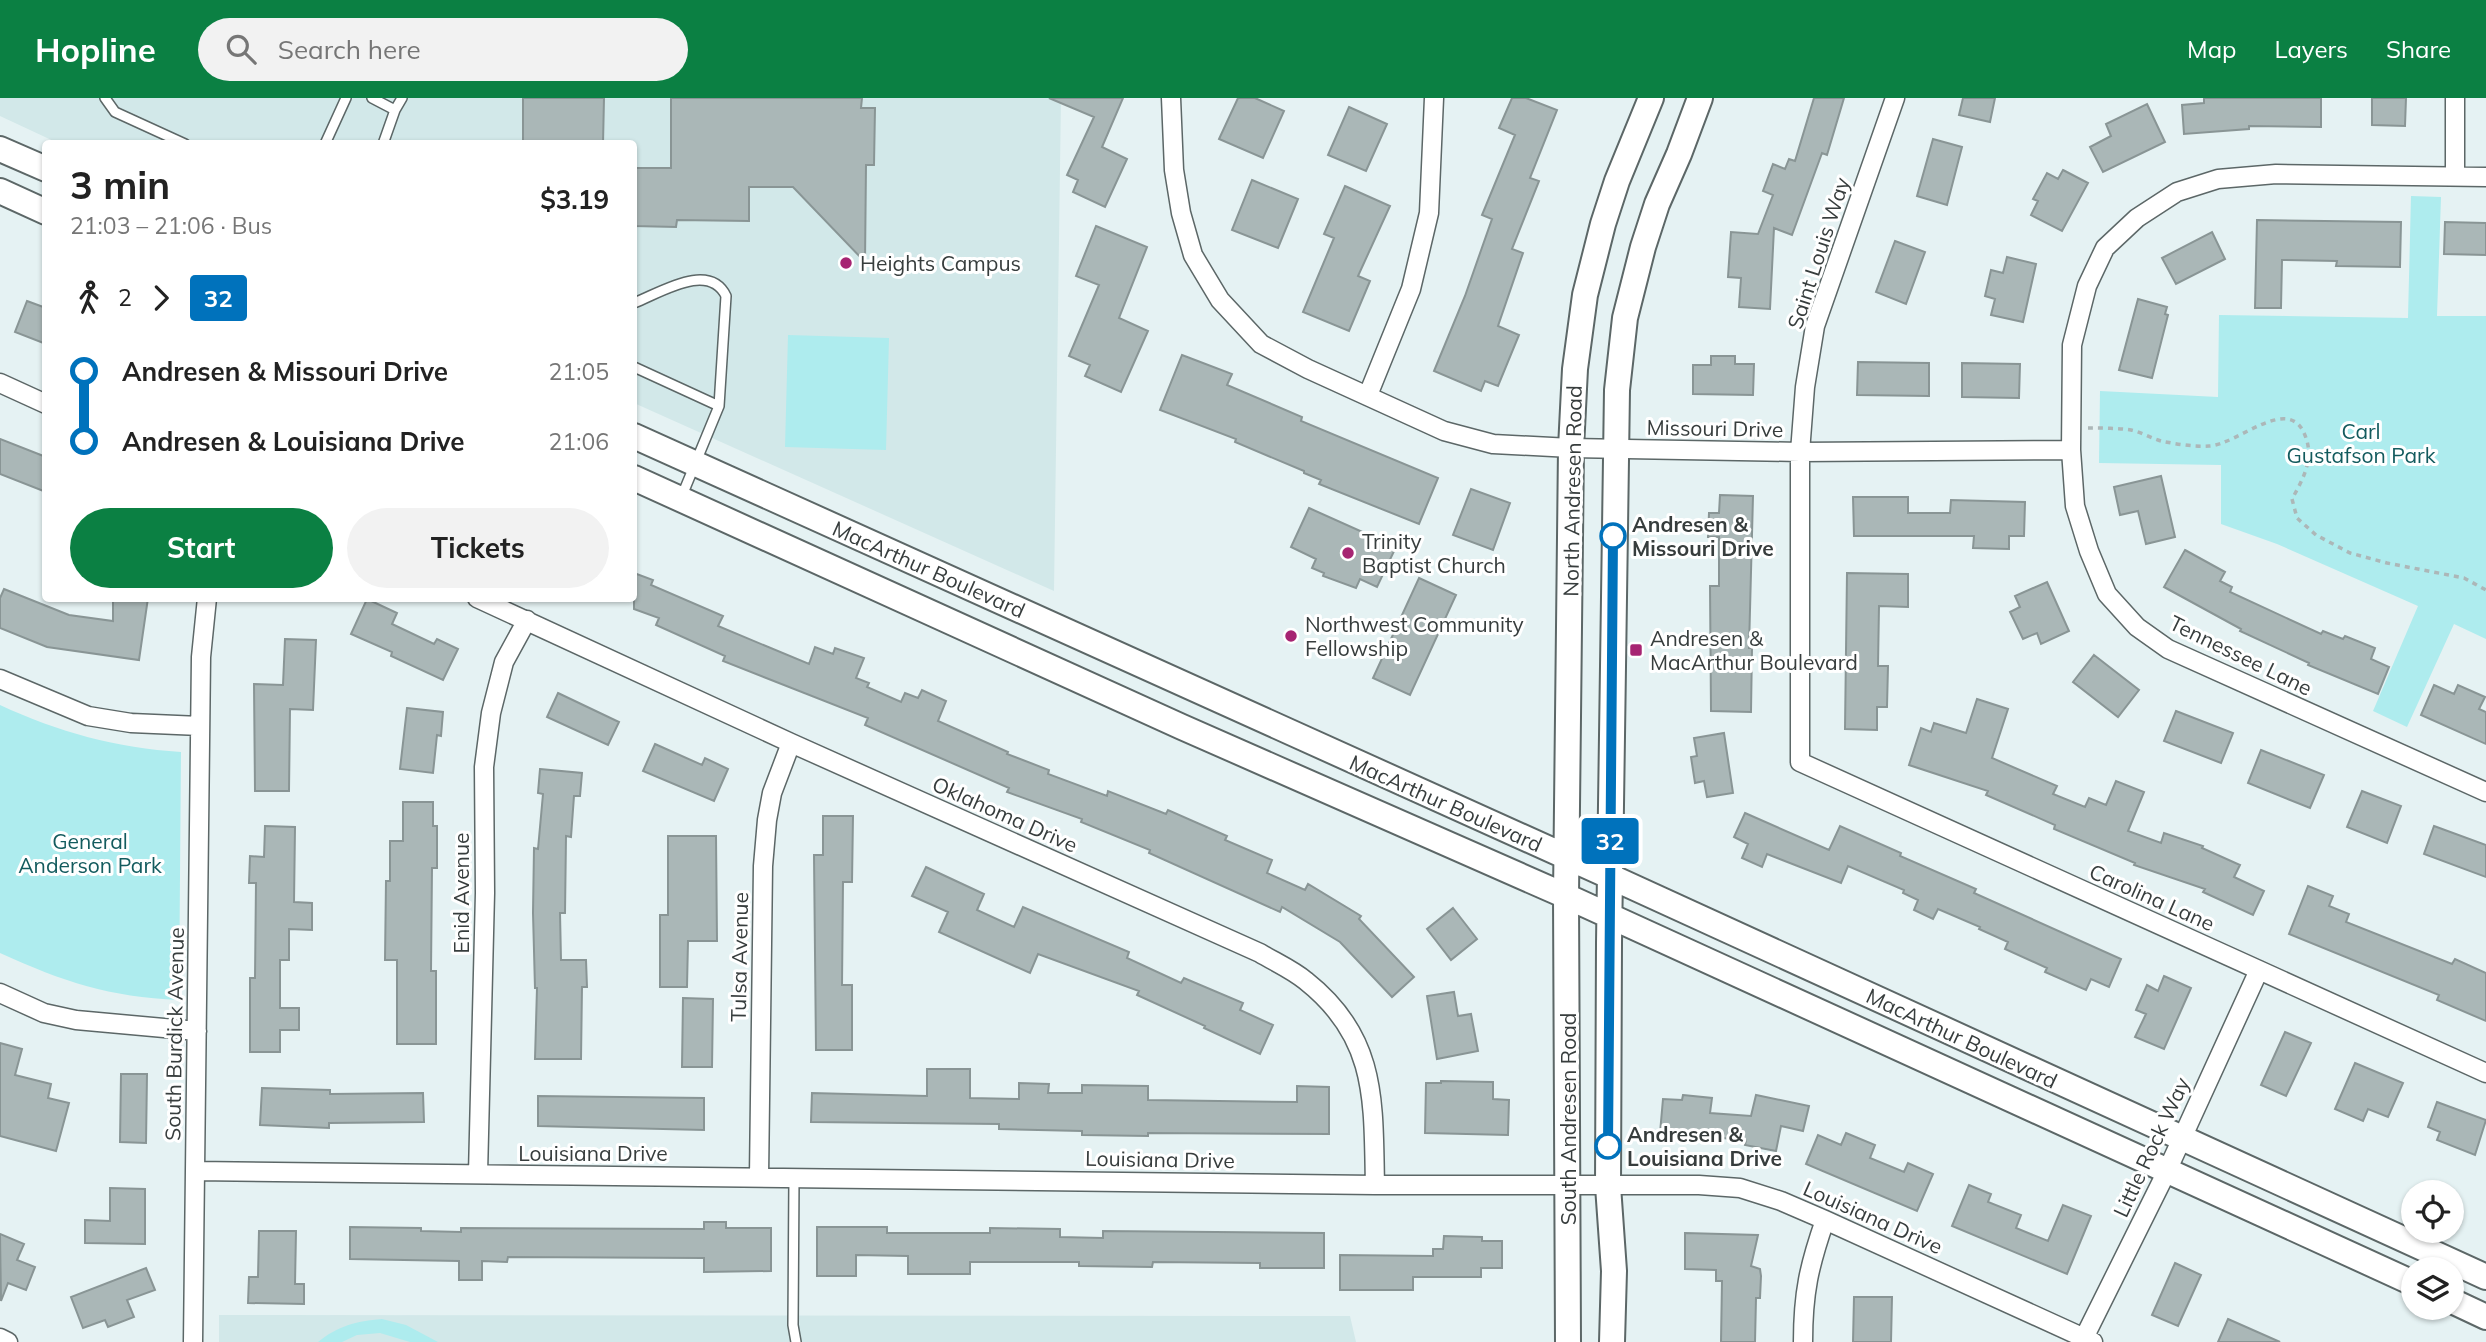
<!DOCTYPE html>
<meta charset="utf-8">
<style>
:root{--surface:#fff;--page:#f2f2f2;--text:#222;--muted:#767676;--accent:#0b8043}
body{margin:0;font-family:Mulish,sans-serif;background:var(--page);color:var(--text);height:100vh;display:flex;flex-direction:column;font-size:26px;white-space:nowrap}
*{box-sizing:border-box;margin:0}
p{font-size:23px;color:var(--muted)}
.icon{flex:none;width:38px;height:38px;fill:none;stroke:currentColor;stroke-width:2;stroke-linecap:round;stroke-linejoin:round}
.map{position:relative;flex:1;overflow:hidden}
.drawer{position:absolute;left:42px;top:42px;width:595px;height:462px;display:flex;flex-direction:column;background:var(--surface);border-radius:7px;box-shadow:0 2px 5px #0004}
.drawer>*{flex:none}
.badge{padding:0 14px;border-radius:5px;font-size:24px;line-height:46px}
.fabs{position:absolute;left:2401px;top:1082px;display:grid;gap:14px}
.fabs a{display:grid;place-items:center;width:63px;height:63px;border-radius:50%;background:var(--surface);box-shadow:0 2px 5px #0004;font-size:35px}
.map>.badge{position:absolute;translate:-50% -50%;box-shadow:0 0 0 4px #fff}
.legs{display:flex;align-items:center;gap:10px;height:77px;padding:0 28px;font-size:23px}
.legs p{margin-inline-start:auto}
.head{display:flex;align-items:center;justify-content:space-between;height:119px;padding:0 28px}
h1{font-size:38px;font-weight:700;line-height:52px}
.button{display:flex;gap:14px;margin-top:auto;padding:14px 28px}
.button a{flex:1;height:80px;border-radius:42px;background:var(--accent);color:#fff;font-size:28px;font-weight:700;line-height:80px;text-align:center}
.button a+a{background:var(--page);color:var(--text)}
ul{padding:0 28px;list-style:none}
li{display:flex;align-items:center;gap:24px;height:70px;font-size:26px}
li i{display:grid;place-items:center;width:10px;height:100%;margin:0 9px;background:currentColor}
li i::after{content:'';width:18px;height:18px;margin:-9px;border:5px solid;border-radius:50%;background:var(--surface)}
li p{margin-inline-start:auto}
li:first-child i{background:linear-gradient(#0000 50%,currentColor 0)}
li:last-child i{background:linear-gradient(currentColor 50%,#0000 0)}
header{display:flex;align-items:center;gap:42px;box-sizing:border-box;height:98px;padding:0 35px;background:var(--accent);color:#fff}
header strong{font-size:33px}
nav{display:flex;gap:38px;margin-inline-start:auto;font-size:24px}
.search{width:490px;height:63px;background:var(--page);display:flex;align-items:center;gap:18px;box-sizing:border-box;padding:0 24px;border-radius:38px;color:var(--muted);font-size:26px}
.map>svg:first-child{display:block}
.built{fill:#d2e8e9}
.green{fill:#aeecee}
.building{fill:#aab7b7;stroke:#899595;stroke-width:2}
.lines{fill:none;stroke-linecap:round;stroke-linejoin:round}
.lane-casing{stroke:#5c6767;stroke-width:12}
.street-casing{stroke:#5c6767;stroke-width:21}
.secondary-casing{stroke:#5c6767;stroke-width:28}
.path{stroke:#acb7b8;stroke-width:3.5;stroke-dasharray:5 5;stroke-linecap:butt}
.lane{stroke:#fff;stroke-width:9}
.street{stroke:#fff;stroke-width:18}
.secondary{stroke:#fff;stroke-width:24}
.line-1-casing{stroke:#fff;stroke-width:16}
.line-1{stroke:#0072bc;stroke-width:10}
.poi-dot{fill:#a62472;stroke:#fff;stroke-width:2.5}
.stop-1-dot{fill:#fff;stroke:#0072bc;stroke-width:3.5}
.labels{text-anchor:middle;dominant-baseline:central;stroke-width:6;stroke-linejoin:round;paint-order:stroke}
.street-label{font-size:21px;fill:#373d3d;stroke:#fff}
.poi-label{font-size:21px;fill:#373d3d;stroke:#fff;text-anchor:start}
.park-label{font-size:21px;fill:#135b5e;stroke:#fff}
.stop-label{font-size:21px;font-weight:bold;fill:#373d3d;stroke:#fff;text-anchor:start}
</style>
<header>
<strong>Hopline</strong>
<div class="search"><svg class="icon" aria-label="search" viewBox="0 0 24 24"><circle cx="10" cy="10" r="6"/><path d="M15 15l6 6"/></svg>Search here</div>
<nav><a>Map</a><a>Layers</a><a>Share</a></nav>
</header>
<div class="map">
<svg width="2486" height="1244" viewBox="0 0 2486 1244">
<rect width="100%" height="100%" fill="#e5f2f3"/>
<path class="built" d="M0 0H1061L1054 493 634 305V46H60L0 18Z
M219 1217 1350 1218 1356 1244H219Z"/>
<path class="green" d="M2411 98 2441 99 2437 218H2486V541L2454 526 2407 629 2373 613 2418 508 2277 446 2221 426V367L2099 365 2100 293 2218 299 2219 217 2408 220Z
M788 237 889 240 886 352 785 349Z
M0 607C58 634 117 650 181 654L179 902C109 899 64 884 0 855Z
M382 1221 406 1227 438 1244H410L380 1235 357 1237 342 1244H318C338 1228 356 1223 382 1221Z"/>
<path class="building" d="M523 0H604L603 46H523Z
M671 0H862L861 10H875L874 67H866L865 164 793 89H749V123L677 122 676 129 634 128V70H671Z
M1049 0H1123L1102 49 1127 61 1105 109 1073 94 1078 82 1067 77 1094 19Z
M1238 0H1255L1284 13 1263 60 1219 41Z
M1512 0H1526L1557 12 1530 80 1539 83 1512 151 1523 155 1498 228 1519 237 1498 288 1485 283 1481 293 1434 273 1465 198 1492 121 1482 117 1515 37 1499 30Z
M1814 0H1844L1827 57 1822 55 1792 137 1774 130 1770 211 1739 209 1741 180 1728 179 1731 134 1758 136 1773 97 1763 93 1773 66 1785 71 1789 61 1795 63Z
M1963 0H1995L1990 24 1959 17Z
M2204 0H2321V29L2249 28V31L2184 36 2182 7 2204 5Z
M2372 0H2406L2405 28 2372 27Z
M2147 6 2165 44 2103 74 2090 49 2111 38 2106 26Z
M1349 9 1387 26 1366 73 1328 57Z
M1933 41 1962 49 1947 107 1917 98Z
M2063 72 2088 85 2062 133 2031 117 2038 103 2033 101 2047 75 2058 81Z
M1252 82 1298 101 1278 150 1232 132Z
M1345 88 1390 108 1358 178 1370 183 1349 233 1303 214 1334 140 1324 136Z
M2257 122 2401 124 2400 169 2336 168 2337 163 2282 162 2281 210H2255Z
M2445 124 2486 125V157L2444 156Z
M1096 128 1147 149 1119 220 1148 233 1121 294 1085 278 1090 267 1069 258 1099 187 1076 178Z
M2212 134 2225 161 2176 186 2162 160Z
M1895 143 1925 154 1906 206 1876 194Z
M2007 159 2036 166 2023 224 1991 217 1995 201 1985 198 1991 172 2003 175Z
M2138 201 2167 209 2165 216 2168 217 2152 280 2119 272Z
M27 203 46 210V246L15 234Z
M1182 257 1232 276 1227 287 1302 319 1301 323 1438 380 1419 426 1319 386 1321 382 1304 375V373L1235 344 1236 341 1160 312Z
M1711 258H1735V266H1754L1753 297 1693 296V267H1711Z
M1858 264 1929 265V298L1857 297Z
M1962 265 2020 266 2019 300 1962 299Z
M0 341 46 359V394L0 376Z
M2161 378 2175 439 2146 446 2138 413 2120 417 2114 389Z
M1471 391 1510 405 1493 452 1453 437Z
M1720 397 1753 398 1749 550H1752L1751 614 1711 613 1710 488H1719V439H1708L1709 415H1719Z
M1853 399H1908V415H1950L1951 402 2025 404 2024 438H2009V451L1973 450 1974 438H1854Z
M1309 410 1396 449 1377 489 1360 481 1356 490 1323 478 1324 475 1312 470 1316 461 1291 449Z
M2185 452 2225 474 2220 483 2232 489 2230 494 2321 536 2323 533 2343 541 2345 538 2375 550 2371 561 2389 569 2378 596 2308 567 2309 565 2240 533 2241 531 2164 489Z
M634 475 653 482 651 487 723 518 718 528 809 566 815 549 833 556 835 550 864 560 856 580 869 585 867 589 901 604 905 595 918 600 922 592 946 603 938 623 1008 654 1007 656 1049 672 1048 676 1107 698 1108 693 1166 716 1168 712 1227 738 1225 742 1272 762 1267 775 1305 792 1308 786 1361 818 1359 821 1414 879 1392 899 1340 844 1282 809 1280 814 1149 755 1150 752 1081 724 1082 721 1007 694 1009 690 865 627 868 620 723 563 725 558 656 527 659 520 634 511Z
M1847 475 1908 476V509L1879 508 1878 568H1888L1887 609H1877V632L1845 631Z
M1419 480 1456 497 1410 597 1373 580Z
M2047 484 2069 533 2041 546 2037 535 2023 541 2010 514 2020 509 2015 498Z
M4 491 69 517 113 523V500H148L139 562 47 549 0 530V500Z
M367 501 397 515 392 526 434 546 437 541 458 551 443 582 391 558 392 554 351 536Z
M285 541 316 542 313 612 290 611 289 693H255L254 586 283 587Z
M2094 557 2139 592 2118 619 2073 584Z
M2434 587 2454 596 2458 587 2485 599 2479 611 2486 614V646L2421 617Z
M558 595 619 624 608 647 547 619Z
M1977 601 2008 611 1992 660 2057 688 2053 696 2085 709 2089 700 2106 707 2116 683 2144 694 2128 733 2161 745 2164 735 2203 748 2202 750 2240 767 2234 779 2264 793 2253 817 2203 794 2205 791 2134 767 2135 765 2054 731 2055 727 1986 697 1988 693 1909 667 1921 630 1931 634 1934 625 1966 635Z
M407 610 443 614 441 638 437 637 433 675 400 671Z
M2176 613 2233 635 2221 665 2164 643Z
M1724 635 1733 695 1707 699 1704 683 1695 685 1691 659 1697 658 1694 640Z
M655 646 702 667 705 660 728 671 714 703 643 673Z
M2261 652 2324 677 2310 710 2248 685Z
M540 671 582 675 580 698H574L571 739 566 738 565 815H560L561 862H586L587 889H582L581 961H535L537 890H535L533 815 534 750 538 751 543 696 538 695Z
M2362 693 2401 708 2387 745 2347 729Z
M403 704H433V728H437V770H432L431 873H436V946H397V862H385L386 783H390V743H403Z
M1745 715 1829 752 1840 728 1901 755 1900 758 1976 791 1974 795 2121 861 2109 889 2091 881 2086 892 2045 874 2047 870 2005 851 2008 844 1979 831 1980 829 1938 811 1933 821 1914 812 1918 802 1903 795 1904 792 1848 768 1841 785 1767 756 1762 769 1742 760 1748 746 1734 739Z
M823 718H853L852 784H843L842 887H852V952H816L814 757H823Z
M265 728 295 729 294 804 312 805V832L289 831V862H280V910H299V932H280V954H250V880H255L256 785H249L250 758 264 759Z
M2434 728 2486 747V779L2424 756Z
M668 738H716L717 843H688L687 889H660V817H668Z
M926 769 984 796 977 812 1014 829 1023 809 1129 854 1127 860 1181 885 1184 880 1243 905 1240 912 1273 927 1260 956 1204 930 1205 928 1137 897 1139 893 1038 856 1030 875 939 834 948 814 912 798Z
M2308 788 2333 798 2329 808 2349 816 2346 824 2452 866 2455 861 2486 875V923L2437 902 2439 897 2289 836Z
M1453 810 1477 841 1451 862 1427 831Z
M2164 878 2191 890 2164 951 2135 939 2146 916 2136 912 2147 887 2158 893Z
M1454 894 1458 918 1471 916 1478 953 1437 961 1427 898Z
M683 900 713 901 712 969H682Z
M2285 934 2311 945 2286 998 2261 987Z
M0 945 22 951 15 977 51 986 48 1000 69 1005 56 1053 0 1038Z
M2355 965 2403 985 2388 1019 2368 1011 2363 1023 2335 1011Z
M927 971H970V1000L1019 1001V985L1049 986 1048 995H1082V987L1148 988V1002L1297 1004V988L1329 989V1036L1148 1035V1038L1082 1037V1033L999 1031V1026L811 1024 812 995 927 998Z
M121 976H147L146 1045 120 1044Z
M1441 983 1493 984V1001L1509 1002 1508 1037 1425 1035 1426 985H1441Z
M262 990 330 992V996L423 995 424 1024 329 1025V1030L260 1027Z
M1683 997 1712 1000 1710 1015 1751 1018 1756 997 1809 1008 1803 1033 1781 1028 1776 1053 1745 1047 1746 1042 1660 1035 1663 1001 1682 1002Z
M538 998 704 1000V1032L538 1028Z
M2437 1004 2486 1022 2475 1057 2437 1042 2440 1034 2428 1029Z
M1846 1035 1875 1047 1870 1060 1904 1074 1908 1065 1933 1076 1917 1113 1806 1066 1818 1037 1841 1047Z
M1969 1087 1991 1096 1988 1104 2021 1117 2016 1130 2048 1143 2063 1107 2091 1118 2067 1176 1952 1128Z
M110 1090 145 1091V1146L85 1145V1122L110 1123Z
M704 1124H726V1130H771V1173L704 1174V1160L508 1159 507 1164 482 1163V1182H459V1163L350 1161V1129L421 1130V1133L461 1134V1130L704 1131Z
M817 1129H887V1135H990V1130L1060 1131V1139L1103 1140V1133L1324 1135V1170H1260V1165L1153 1164 1152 1169 1079 1168V1164H970V1176H908V1158L856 1157V1178H817Z
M259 1133H296L295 1186H304V1206L248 1205 249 1179H258Z
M1685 1135 1758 1137 1751 1168 1760 1171 1761 1178 1760 1200H1756L1755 1244H1721L1722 1183H1716V1172L1685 1171Z
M0 1136 24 1146 17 1162 35 1169 26 1192 8 1185 1 1203Z
M1444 1138 1482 1139V1143H1502V1170H1481V1179H1413V1192H1340V1157L1433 1158V1151H1443Z
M2175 1165 2201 1177 2178 1228 2152 1217Z
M146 1170 155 1192 127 1202 134 1219 108 1229 105 1222 83 1230 71 1199Z
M1854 1199H1892L1891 1244H1853Z
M2228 1221 2280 1244H2218Z"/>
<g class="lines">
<g class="lane-casing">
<path id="lane" d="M105 0 115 14 185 46
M372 0 395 12
M325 46 346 0
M383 46 395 12 402 0
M634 205C660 195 709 163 726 198L719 308 681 400
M634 269 719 308
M794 1079 793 1227 796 1244"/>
</g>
<g class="street-casing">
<path id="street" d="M1171 0 1174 72 1181 115 1193 157 1220 202 1261 246 1308 271 1444 333 1493 346 1571 350 1800 354 2071 352
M1895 0 1815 228 1805 289 1800 354V664L2486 975
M2455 0V78
M2486 79 2276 76 2218 81 2177 94 2137 120 2105 150 2087 188 2072 247 2071 352 2075 408 2089 453 2107 496 2137 529 2168 551 2486 694
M0 285 46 306
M1368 297 1411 191 1429 115 1434 0
M477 500 791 645 1260 855C1275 864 1293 872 1306 883 1378 940 1373 1004 1375 1087
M0 581 88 618 131 625 200 628
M0 895 44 915 76 922 197 933
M195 1073 1375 1087H1699L1740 1090 1781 1103 1825 1122 2093 1244
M478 1076 485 795 484 669 491 615 504 564 527 522
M759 1079 763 768 767 722 772 695 791 645
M0 1240 8 1244
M193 1244 201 559 207 500
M1803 1244C1803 1195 1809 1168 1825 1122
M2082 1244 2167 1073 2259 872"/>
</g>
<g class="secondary-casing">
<path id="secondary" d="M0 51 46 71
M0 93 46 114
M634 338 1609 778 2486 1179
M634 380 1182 629 1566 798 2413 1185
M2452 1203 2486 1219
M1568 1244 1566 798 1571 350 1575 271 1585 197 1603 126 1617 83 1651 0
M1612 1244 1614 1173 1608 1088 1609 845 1617 292 1625 220 1643 149 1657 106 1679 56 1700 0"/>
</g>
<path class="path" d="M2088 330C2102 330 2117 330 2131 332 2141 334 2151 340 2161 343 2176 346 2194 349 2209 348 2238 347 2291 293 2306 340 2314 362 2302 383 2292 401L2297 420 2316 437 2350 455 2387 465 2464 480 2486 492"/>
<use href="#lane" class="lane"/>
<use href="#street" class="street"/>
<use href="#secondary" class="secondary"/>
</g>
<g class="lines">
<g class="line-1-casing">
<path id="line-1" d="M1608 1048 1613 438"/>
</g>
<use href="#line-1" class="line-1"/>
</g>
<g class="poi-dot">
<circle cx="846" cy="165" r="7"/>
<circle cx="1348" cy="455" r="7"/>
<circle cx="1291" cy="538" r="7"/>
<rect x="1629" y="545" width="14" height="14" rx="3.5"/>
</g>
<g class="stop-1-dot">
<circle cx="1613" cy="438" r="12"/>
<circle cx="1608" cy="1048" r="12"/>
</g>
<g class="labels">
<g class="street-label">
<text transform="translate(1818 155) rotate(-72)">Saint Louis Way</text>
<text transform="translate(1715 330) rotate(1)">Missouri Drive</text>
<text transform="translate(1572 393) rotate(-89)">North Andresen Road</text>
<text transform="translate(929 471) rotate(24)">MacArthur Boulevard</text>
<text transform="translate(2241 557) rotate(26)">Tennessee Lane</text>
<text transform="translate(1446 705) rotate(24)">MacArthur Boulevard</text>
<text transform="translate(1005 716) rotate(24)">Oklahoma Drive</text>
<text transform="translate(461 795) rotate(-90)">Enid Avenue</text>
<text transform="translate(2152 799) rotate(24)">Carolina Lane</text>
<text transform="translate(739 859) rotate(-89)">Tulsa Avenue</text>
<text transform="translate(174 936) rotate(-89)">South Burdick Avenue</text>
<text transform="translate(1962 940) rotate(25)">MacArthur Boulevard</text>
<text transform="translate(1568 1021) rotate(-90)">South Andresen Road</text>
<text transform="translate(2151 1049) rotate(-65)">Little Rock Way</text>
<text x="593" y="1055">Louisiana Drive</text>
<text transform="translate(1160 1061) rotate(1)">Louisiana Drive</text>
<text transform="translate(1873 1119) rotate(24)">Louisiana Drive</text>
</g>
<g class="poi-label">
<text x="860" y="165">Heights Campus</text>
<text x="1362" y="443">Trinity<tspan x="1362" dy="24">Baptist Church</tspan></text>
<text x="1305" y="526">Northwest Community<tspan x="1305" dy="24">Fellowship</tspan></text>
<text x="1650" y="540">Andresen &amp;<tspan x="1650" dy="24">MacArthur Boulevard</tspan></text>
</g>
<g class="park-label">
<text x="2361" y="333">Carl<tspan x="2361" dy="24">Gustafson Park</tspan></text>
<text x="90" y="743">General<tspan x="90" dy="24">Anderson Park</tspan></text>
</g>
<g class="stop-label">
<text x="1632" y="426">Andresen &amp;<tspan x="1632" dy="24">Missouri Drive</tspan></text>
<text x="1627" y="1036">Andresen &amp;<tspan x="1627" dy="24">Louisiana Drive</tspan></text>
</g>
</g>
</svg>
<div class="fabs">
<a><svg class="icon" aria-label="locate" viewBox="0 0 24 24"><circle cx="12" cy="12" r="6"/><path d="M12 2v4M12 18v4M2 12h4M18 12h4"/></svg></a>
<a><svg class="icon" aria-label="layers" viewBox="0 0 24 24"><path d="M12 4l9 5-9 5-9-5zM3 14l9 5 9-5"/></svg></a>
</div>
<b class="badge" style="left:1610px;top:743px;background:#0072bc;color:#fff">32</b>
<section class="drawer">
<div class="head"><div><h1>3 min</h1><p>21:03 – 21:06 · Bus</p></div><b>$3.19</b></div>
<div class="legs"><svg class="icon" aria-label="walk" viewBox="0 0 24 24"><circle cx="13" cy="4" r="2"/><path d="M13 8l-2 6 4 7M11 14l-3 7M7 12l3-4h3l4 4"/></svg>2<svg class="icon" aria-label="forward" viewBox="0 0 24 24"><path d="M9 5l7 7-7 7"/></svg><b class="badge" style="background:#0072bc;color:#fff">32</b></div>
<ul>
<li><i style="color:#0072bc"></i><b>Andresen &amp; Missouri Drive</b><p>21:05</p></li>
<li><i style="color:#0072bc"></i><b>Andresen &amp; Louisiana Drive</b><p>21:06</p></li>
</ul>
<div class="button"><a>Start</a><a>Tickets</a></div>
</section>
</div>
